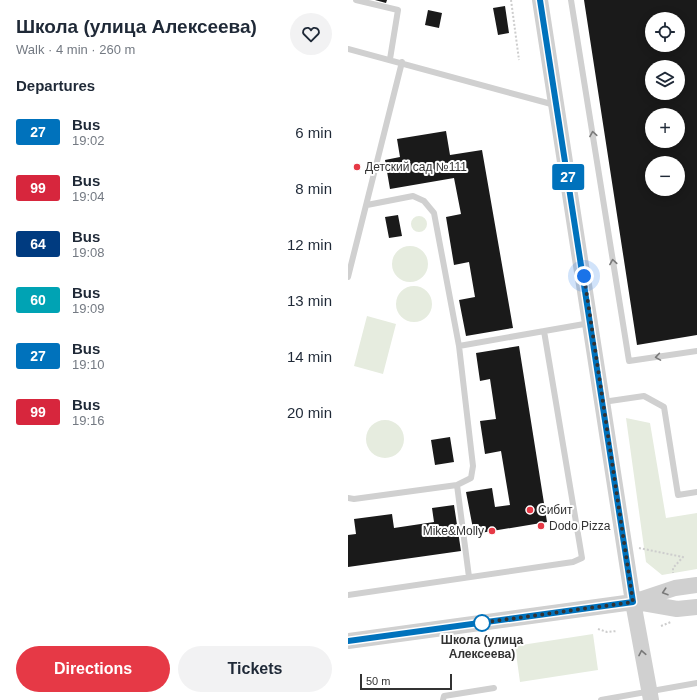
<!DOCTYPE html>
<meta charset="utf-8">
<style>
:root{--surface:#fff;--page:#f2f2f3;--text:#1f2937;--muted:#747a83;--accent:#e63946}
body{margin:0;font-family:Helvetica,sans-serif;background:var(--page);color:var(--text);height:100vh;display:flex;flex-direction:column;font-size:15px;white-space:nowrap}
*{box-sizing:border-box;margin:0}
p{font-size:13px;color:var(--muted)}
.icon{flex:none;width:22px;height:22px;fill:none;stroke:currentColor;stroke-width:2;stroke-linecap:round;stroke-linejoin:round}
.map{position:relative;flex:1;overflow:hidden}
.drawer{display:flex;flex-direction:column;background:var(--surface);width:348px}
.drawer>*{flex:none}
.badge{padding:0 8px;border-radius:3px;font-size:14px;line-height:26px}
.fabs{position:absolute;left:297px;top:12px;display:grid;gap:8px}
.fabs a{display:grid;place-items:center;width:40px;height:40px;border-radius:50%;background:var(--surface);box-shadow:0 2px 10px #0003;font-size:20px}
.scale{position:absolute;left:12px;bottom:10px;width:92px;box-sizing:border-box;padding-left:4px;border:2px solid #333;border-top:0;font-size:11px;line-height:14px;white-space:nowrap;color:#333;-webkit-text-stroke:3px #fff;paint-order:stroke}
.you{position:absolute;width:20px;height:20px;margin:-10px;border:3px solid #fff;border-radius:50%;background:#1a73e8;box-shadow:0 0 0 6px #1a73e833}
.map>.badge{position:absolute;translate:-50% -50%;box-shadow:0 0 0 2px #fff}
h2{padding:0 16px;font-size:15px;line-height:36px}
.round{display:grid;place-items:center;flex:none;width:42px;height:42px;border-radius:21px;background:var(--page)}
.head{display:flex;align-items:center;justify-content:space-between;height:68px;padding:0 16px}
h1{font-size:19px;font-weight:700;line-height:30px}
.cta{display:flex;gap:8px;margin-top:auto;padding:8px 16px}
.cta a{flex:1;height:46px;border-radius:24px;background:var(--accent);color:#fff;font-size:16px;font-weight:700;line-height:46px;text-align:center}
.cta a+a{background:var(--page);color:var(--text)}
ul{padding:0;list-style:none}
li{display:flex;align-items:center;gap:12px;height:56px;padding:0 16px}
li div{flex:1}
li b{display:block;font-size:15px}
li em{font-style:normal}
li .badge{min-width:44px;font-weight:700;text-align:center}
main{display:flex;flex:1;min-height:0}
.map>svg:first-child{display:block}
.green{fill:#e6ecdf}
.building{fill:#1a1a1a;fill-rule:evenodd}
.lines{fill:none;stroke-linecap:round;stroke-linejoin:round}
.path{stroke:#cdcdcd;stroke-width:2;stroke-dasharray:2 2;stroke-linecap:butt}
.service{stroke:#d0d0d0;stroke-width:6}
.tertiary{stroke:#d0d0d0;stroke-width:16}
.oneway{stroke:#7a7a7a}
.line-casing{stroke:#fff;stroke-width:9}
.line{stroke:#0072bc;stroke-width:6}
.walk{stroke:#333;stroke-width:4;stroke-dasharray:0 7.2}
.poi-dot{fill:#e63946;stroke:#fff;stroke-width:1.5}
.stop-dot{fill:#fff;stroke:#0072bc;stroke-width:2}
.labels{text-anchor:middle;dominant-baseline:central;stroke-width:4;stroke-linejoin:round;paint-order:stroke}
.poi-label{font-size:12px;fill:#333;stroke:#fff;text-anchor:start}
.stop-label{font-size:12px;font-weight:bold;fill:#333;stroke:#fff}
</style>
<main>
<section class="drawer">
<div class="head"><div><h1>Школа (улица Алексеева)</h1><p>Walk · 4 min · 260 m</p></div><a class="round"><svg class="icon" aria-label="heart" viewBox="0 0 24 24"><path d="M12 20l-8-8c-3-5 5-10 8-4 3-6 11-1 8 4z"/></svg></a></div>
<h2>Departures</h2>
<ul>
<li><span class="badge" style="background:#0072bc;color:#fff">27</span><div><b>Bus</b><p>19:02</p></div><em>6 min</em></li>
<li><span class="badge" style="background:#d7263d;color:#fff">99</span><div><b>Bus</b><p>19:04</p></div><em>8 min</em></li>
<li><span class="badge" style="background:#003b80;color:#fff">64</span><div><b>Bus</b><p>19:08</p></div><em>12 min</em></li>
<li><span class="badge" style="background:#00a3b4;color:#fff">60</span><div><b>Bus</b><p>19:09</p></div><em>13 min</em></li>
<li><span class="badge" style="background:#0072bc;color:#fff">27</span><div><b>Bus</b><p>19:10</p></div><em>14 min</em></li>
<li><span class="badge" style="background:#d7263d;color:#fff">99</span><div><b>Bus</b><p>19:16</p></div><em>20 min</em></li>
</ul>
<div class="cta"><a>Directions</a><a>Tickets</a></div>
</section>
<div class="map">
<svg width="349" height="700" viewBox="0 0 349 700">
<rect width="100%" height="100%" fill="#fff"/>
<path class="green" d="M63 224a8 8 0 1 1 16 0a8 8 0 1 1-16 0Z
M44 264a18 18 0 1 1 36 0a18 18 0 1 1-36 0Z
M48 304a18 18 0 1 1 36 0a18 18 0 1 1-36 0Z
M19 316 48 324 35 374 6 366Z
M278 418 302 423 318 518 349 513V569L314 575 298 562Z
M18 439a19 19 0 1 1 38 0a19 19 0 1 1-38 0Z
M245 634 250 670 172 682 167 646Z"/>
<path class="building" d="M27 0H39L38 3Z
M236 0H349V335L289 345ZM304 19H330V45H304ZM304 67H330V93H304ZM304 115H330V141H304ZM304 163H330V189H304Z
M157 6 161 33 150 35 145 8Z
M80 10 94 13 91 28 77 25Z
M98 131 102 155 134 150 165 328 118 336 111 300 127 297 121 262 106 265 98 217 113 214 106 178 42 189 37 160 52 157 49 139Z
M50 215 54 236 41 238 37 217Z
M171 346 199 522 126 534 118 492 144 488 147 507 162 505 153 451 137 454 132 421 148 419 142 379 132 381 128 353Z
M102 437 106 462 87 465 83 440Z
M106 505 113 551 0 567V535L8 534 6 519 44 514 46 528 86 522 84 508Z"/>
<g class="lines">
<path class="path" d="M163 0 171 60
M291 548 335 557 325 568V573
M313 626 323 622
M250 629 259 632 269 631"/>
<path class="service" d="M8 0 50 10 42 59
M223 0 281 361 349 351
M0 49 207 105
M19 205 65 196 76 201 86 213 111 346 125 466 123 478 109 485
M0 277 54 62
M111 346 242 323
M255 402 296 396 316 407 330 495 349 492
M0 498 6 499 109 485 121 577
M0 595 225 562 234 558 196 331
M95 700 96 696 146 688
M253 700 349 683"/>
<path class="tertiary" d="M192 0 285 602 303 700
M289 602 329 609 349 607
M0 641 285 602 327 588 349 585"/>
</g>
<defs><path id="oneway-chevron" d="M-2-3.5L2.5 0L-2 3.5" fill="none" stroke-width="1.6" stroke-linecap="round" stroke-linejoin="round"/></defs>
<g class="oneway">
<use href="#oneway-chevron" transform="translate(245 134) rotate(-99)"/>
<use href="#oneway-chevron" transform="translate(265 262) rotate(-99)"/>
<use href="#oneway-chevron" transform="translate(310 357) rotate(171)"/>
<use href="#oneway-chevron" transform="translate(317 592) rotate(162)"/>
<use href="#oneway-chevron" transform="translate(294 653) rotate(-101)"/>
</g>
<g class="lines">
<g class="line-casing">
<path id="line" d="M0 641 285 602 192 0"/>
</g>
<use href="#line" class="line"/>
<path class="walk" d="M134 623H132L285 602 236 276"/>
</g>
<g class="poi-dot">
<circle cx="9" cy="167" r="4"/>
<circle cx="182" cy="510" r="4"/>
<circle cx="193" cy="526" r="4"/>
<circle cx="144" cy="531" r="4"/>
</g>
<circle class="stop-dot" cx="134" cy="623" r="8"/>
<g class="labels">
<g class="poi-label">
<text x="17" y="167">Детский сад №111</text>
<text x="190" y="510">Сибит</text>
<text x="201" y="526">Dodo Pizza</text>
<text x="136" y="531" text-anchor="end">Mike&amp;Molly</text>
</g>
<g class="stop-label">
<text x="134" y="640">Школа (улица<tspan x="134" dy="14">Алексеева)</tspan></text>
</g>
</g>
</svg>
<div class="fabs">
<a><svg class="icon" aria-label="locate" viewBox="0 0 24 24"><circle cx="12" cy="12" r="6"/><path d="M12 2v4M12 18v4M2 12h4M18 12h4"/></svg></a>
<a><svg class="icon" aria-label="layers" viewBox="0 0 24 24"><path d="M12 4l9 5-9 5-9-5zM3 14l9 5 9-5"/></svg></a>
<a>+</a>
<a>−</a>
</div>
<div class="scale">50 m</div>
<div class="you" style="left:236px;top:276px"></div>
<b class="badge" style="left:220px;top:177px;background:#0072bc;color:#fff">27</b>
</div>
</main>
